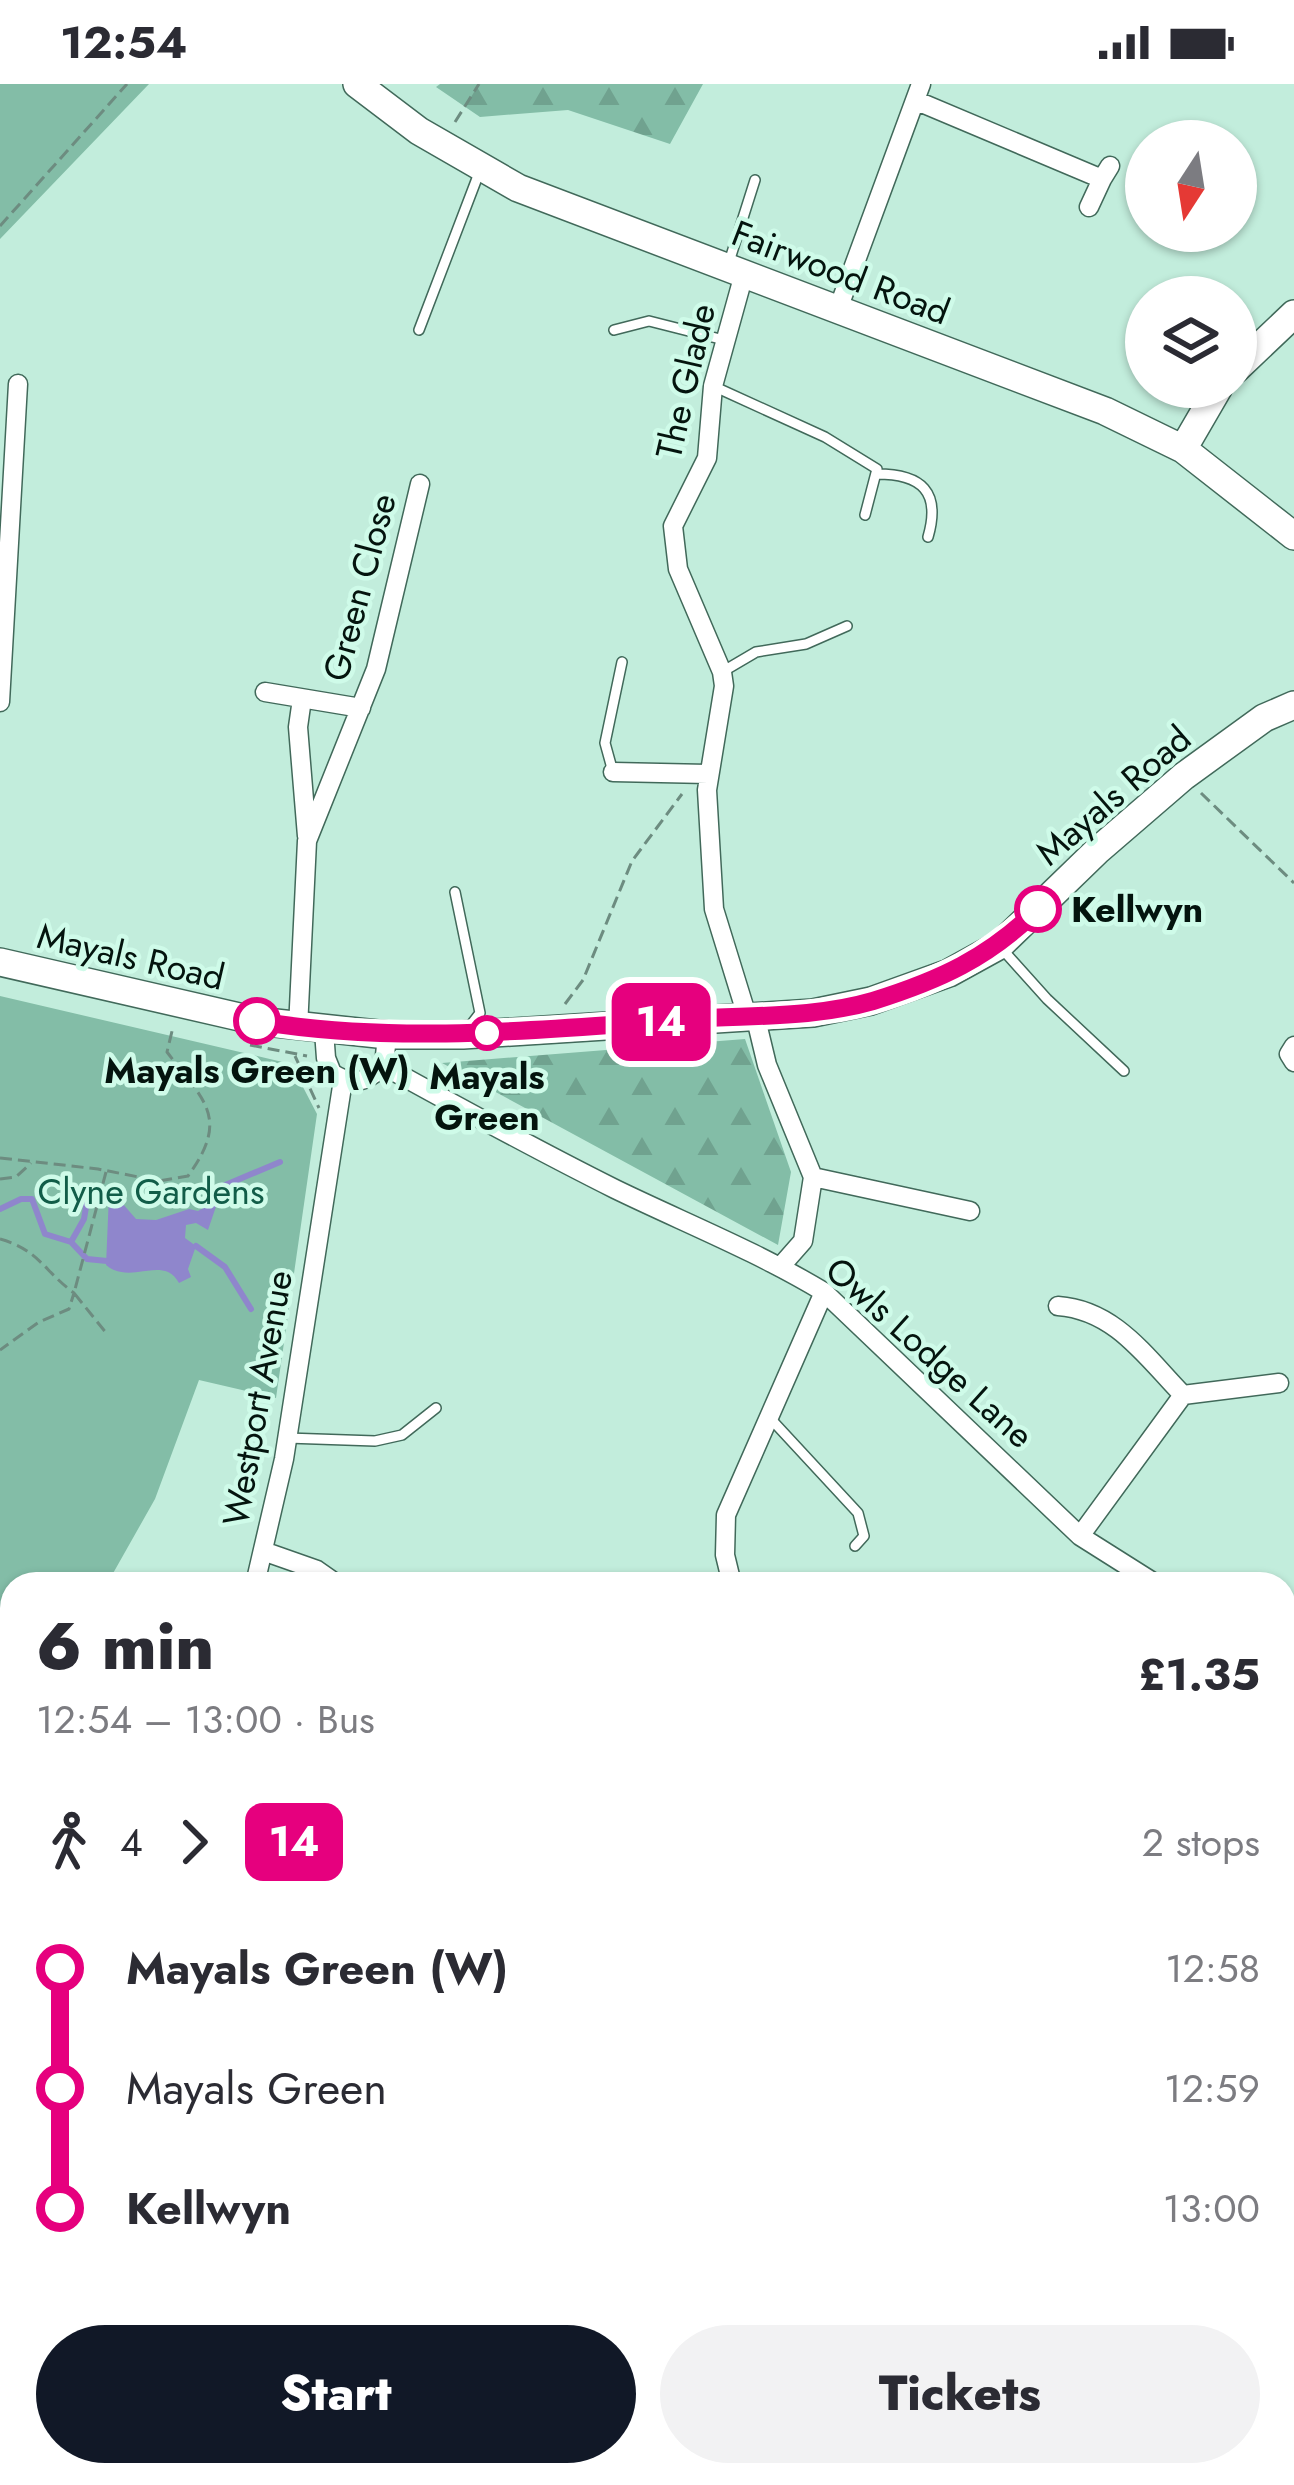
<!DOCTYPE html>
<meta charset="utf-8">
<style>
:root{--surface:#fff;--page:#f2f2f3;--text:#2b2b33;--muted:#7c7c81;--accent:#111827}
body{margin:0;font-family:Jost,sans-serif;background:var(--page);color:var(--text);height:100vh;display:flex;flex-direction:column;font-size:45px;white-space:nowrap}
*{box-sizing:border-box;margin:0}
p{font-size:39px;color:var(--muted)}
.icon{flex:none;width:66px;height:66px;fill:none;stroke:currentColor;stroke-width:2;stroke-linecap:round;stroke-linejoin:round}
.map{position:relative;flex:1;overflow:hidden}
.panel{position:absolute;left:0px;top:1488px;width:1296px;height:915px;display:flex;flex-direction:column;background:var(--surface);border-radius:36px 36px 0 0;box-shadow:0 3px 9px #0004}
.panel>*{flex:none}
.badge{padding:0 24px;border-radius:18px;font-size:42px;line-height:78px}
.needle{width:78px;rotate:192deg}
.fabs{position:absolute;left:1125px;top:36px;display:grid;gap:24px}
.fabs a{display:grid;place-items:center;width:132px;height:132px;border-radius:50%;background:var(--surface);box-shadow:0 3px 9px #0004;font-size:60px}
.map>.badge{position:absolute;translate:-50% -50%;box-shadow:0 0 0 6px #fff}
.legs{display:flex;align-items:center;gap:18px;height:132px;padding:0 36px;font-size:39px}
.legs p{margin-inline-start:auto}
.headline{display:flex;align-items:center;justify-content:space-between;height:204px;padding:0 36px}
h1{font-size:66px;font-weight:800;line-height:90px}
.button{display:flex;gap:24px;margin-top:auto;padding:24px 36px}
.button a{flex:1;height:138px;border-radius:72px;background:var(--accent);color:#fff;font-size:48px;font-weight:800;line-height:138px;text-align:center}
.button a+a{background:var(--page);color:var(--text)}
ul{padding:0 36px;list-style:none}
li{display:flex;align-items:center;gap:42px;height:120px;font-size:45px}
li i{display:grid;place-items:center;width:18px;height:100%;margin:0 15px;background:currentColor}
li i::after{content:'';width:30px;height:30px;margin:-15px;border:9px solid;border-radius:50%;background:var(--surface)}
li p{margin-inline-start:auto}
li:first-child i{background:linear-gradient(#0000 50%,currentColor 0)}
li:last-child i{background:linear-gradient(currentColor 50%,#0000 0)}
.status{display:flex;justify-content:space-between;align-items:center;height:84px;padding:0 60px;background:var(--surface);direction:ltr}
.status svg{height:33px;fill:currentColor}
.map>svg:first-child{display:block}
.grass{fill:url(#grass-dots)}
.forest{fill:url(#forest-firs)}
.park{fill:#83bda7}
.water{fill:#8f86cc}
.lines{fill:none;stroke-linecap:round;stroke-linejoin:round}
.stream{stroke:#8f86cc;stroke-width:6}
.lane-casing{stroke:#41695a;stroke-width:12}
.street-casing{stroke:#41695a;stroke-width:21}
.secondary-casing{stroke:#41695a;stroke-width:30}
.path{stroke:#6d8c80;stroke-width:3;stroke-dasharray:12 6;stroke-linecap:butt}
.lane{stroke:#fff;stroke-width:9}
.street{stroke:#fff;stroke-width:18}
.secondary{stroke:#fff;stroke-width:27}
.line-1-casing{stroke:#fff;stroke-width:27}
.line-1{stroke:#e6007e;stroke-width:18}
.stop-1-dot{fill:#fff;stroke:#e6007e;stroke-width:6}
.labels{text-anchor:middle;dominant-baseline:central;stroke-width:9;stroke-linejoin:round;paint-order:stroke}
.street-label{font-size:36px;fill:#04140e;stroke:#cffbe9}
.stop-label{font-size:36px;font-weight:bold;fill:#04140e;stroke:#cffbe9}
.park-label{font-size:36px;fill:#115d48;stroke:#cffbe9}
</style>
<div class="status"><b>12:54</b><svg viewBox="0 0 49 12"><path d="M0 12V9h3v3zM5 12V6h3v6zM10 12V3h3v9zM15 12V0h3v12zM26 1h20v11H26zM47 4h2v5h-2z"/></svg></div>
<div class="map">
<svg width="1294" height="2401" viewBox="0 0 1294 2401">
<defs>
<pattern id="grass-dots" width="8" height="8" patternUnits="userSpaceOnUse" patternTransform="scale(3)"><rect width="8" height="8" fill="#83bda7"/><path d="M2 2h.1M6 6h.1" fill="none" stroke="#70a28f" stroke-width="1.8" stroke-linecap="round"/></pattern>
<pattern id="forest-firs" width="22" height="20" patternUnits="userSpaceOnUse" patternTransform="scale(3)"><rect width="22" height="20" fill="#83bda7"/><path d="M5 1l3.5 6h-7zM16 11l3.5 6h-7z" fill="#70a28f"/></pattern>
</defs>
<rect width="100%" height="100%" fill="#c2eddc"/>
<path class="grass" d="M1284 2261 1294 2276V2401H896L897 2391H1284Z"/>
<path class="forest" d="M440 0H703L670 60 568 26 480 33 436 3Z
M745 955 791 1088 778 1161 442 979Z"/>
<path class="park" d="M0 0H149L0 155Z
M0 912 291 980 317 1030 276 1314 199 1296 155 1415 107 1500H12V1629L0 1642Z"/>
<path class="water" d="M223 1102 208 1146 196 1139 186 1141 185 1154 196 1162 188 1185 191 1193 179 1199C163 1170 131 1202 106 1181L109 1111 116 1112 136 1135 156 1136 189 1125 198 1127 207 1122 215 1104Z"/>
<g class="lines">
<path class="stream" d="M223 1102 280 1078
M87 1117 84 1135 71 1158 87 1175 107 1177
M0 1125 21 1115H32L45 1150 71 1158
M196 1162 225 1183 251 1225"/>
<g class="lane-casing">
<path id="lane" d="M729 178 755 96
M419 246 479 89
M614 246 649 237 724 256
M713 302 825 353 877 385 865 431
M877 390C922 390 941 408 928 453
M722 588 756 568 806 560 847 542
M613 688 605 659 622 578
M455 808 480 929 470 942
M1003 866 1047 915 1124 987
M770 1334 858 1429 864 1452 855 1462
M287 1354 375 1357 402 1351 436 1324"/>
</g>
<g class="street-casing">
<path id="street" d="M917 17 1102 95 1110 82
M1089 123 1102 95
M744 190 713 302 707 374 673 442 678 485 722 588 724 602 707 706 714 825 747 932
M838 225 921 0
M265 608 361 624
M302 615 298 643 307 752
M0 618 18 300
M613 688 708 690
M755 931 767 981 813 1093 803 1157 781 1182
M298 944 307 757 376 585 420 400
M324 947 326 974 332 989C353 1003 366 998 384 982L387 951
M1294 962 1289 970 1294 978
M384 982C460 1024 537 1066 615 1105 685 1139 756 1167 824 1208L1080 1452 1156 1500
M813 1093 970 1127
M1058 1222C1115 1226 1146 1273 1183 1311
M1080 1452 1183 1311 1279 1299
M263 1467 317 1486 337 1500
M255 1500 284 1375 343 996
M732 1500 725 1471 726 1431 824 1208
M1284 1580 1294 1565
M0 1761 12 1764
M0 1933 12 1903
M1284 1942 1294 1949
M0 2174 12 2191
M296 2391 319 2401
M748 2401 757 2391"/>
</g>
<g class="secondary-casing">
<path id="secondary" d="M357 0 419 47 518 104 1105 327 1183 365 1294 452
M1236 285 1294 230
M1183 365 1219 303
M0 878 257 937 387 951H463L813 929 871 917 949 889 1000 861 1097 767 1184 692 1264 634 1294 621"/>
</g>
<path class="path" d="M455 38 479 0
M0 142 127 0
M1201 709 1294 799
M565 920 583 896 632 777 682 710
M250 961 307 972
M295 972 319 1024
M0 1074 98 1085 159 1097 188 1092C231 1033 203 1016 167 968L173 943
M106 1088 74 1209 107 1250
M0 1095 16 1093 31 1079
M0 1155C39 1166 43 1186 74 1209L69 1225 39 1238 0 1266"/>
<use href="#lane" class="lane"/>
<use href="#street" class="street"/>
<use href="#secondary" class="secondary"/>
</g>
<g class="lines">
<g class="line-1-casing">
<path id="line-1" d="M257 937C402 961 547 945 693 935 753 931 815 934 873 917 940 896 988 874 1038 825"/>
</g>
<use href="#line-1" class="line-1"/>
</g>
<g class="stop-1-dot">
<circle cx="1038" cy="825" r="21"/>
<circle cx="257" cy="937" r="21"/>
<circle cx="487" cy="949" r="15"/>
</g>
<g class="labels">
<g class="street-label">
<text transform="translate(841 188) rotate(21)">Fairwood Road</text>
<text transform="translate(685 297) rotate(-77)">The Glade</text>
<text transform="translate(359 503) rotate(-75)">Green Close</text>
<text transform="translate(1113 711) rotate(-41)">Mayals Road</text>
<text transform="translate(131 872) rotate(13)">Mayals Road</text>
<text transform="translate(930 1268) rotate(42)">Owls Lodge Lane</text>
<text transform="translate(257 1314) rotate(-80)">Westport Avenue</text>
</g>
<g class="stop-label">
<text x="1071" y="825" text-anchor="start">Kellwyn</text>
<text x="257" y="986">Mayals Green (W)</text>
<text x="487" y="992">Mayals<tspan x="487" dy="41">Green</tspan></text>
</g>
<g class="park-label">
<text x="151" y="1107">Clyne Gardens</text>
</g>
</g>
</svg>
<div class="fabs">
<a><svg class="needle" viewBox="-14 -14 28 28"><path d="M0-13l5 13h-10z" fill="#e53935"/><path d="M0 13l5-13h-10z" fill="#7c7c81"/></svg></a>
<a><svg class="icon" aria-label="layers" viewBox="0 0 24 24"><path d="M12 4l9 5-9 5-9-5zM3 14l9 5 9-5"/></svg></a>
</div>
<b class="badge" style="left:661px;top:938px;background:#e6007e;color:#fff">14</b>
<section class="panel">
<div class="headline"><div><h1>6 min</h1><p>12:54 – 13:00 · Bus</p></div><b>£1.35</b></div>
<div class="legs"><svg class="icon" aria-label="walk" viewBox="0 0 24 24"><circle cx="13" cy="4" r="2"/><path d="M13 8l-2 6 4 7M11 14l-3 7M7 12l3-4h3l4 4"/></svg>4<svg class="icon" aria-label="forward" viewBox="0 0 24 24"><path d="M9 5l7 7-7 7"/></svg><b class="badge" style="background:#e6007e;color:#fff">14</b><p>2 stops</p></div>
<ul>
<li><i style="color:#e6007e"></i><b>Mayals Green (W)</b><p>12:58</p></li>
<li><i style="color:#e6007e"></i><span>Mayals Green</span><p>12:59</p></li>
<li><i style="color:#e6007e"></i><b>Kellwyn</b><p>13:00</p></li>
</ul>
<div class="button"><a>Start</a><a>Tickets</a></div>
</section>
</div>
